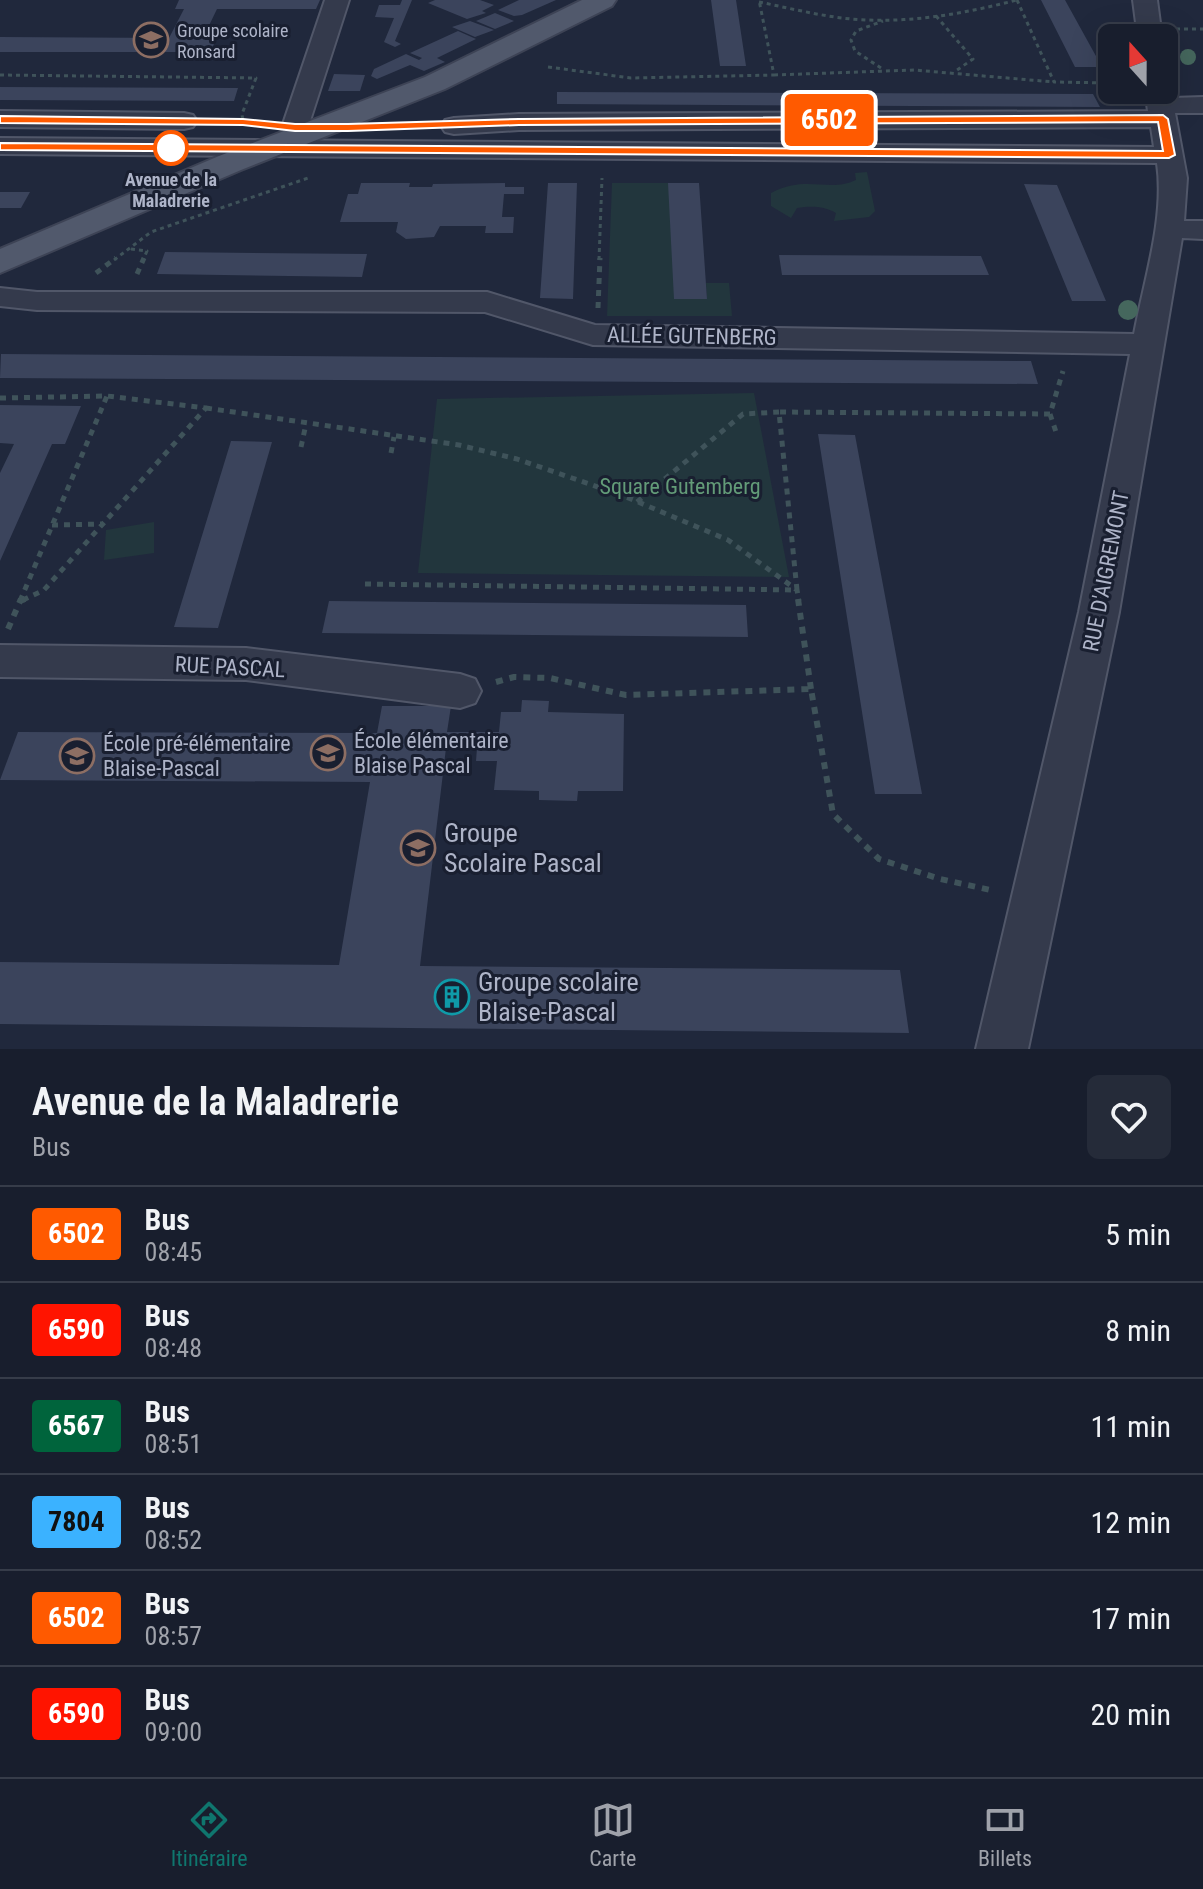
<!DOCTYPE html>
<html lang="fr">
<meta charset="utf-8">
<style>
:root{--surface:#181e2d;--page:#252b39;--text:#f1f3f6;--muted:#9fa2aa;--line:#363c49;--accent:#0f766e}
body{margin:0;font-family:"Roboto Condensed",sans-serif;background:var(--page);color:var(--text);height:100vh;display:flex;flex-direction:column;font-size:30px;white-space:nowrap}
*{box-sizing:border-box;margin:0}
p{font-size:26px;color:var(--muted)}
.icon{flex:none;width:44px;height:44px;fill:none;stroke:currentColor;stroke-width:2;stroke-linecap:round;stroke-linejoin:round}
.map{position:relative;height:1049px;overflow:hidden}
.side{display:flex;flex-direction:column;background:var(--surface);flex:1}
.side>*{flex:none}
.badge{padding:0 16px;border-radius:6px;font-size:28px;line-height:52px}
.needle{width:52px;rotate:339deg}
.fabs{position:absolute;left:1098px;top:24px;display:grid;gap:16px}
.fabs a{display:grid;place-items:center;width:80px;height:80px;border-radius:12px;background:var(--surface);box-shadow:0 8px 32px #0002,0 0 0 2px var(--line);font-size:40px}
.map>.badge{position:absolute;translate:-50% -50%;box-shadow:0 0 0 4px #fff}
.round{display:grid;place-items:center;flex:none;width:84px;height:84px;border-radius:12px;background:var(--page)}
.head{display:flex;align-items:center;justify-content:space-between;height:136px;padding:0 32px}
h1{font-size:38px;font-weight:700;line-height:60px}
ul{padding:0;list-style:none}
li{display:flex;align-items:center;gap:24px;height:96px;padding:0 32px;border-top:2px solid var(--line)}
li div{flex:1}
li b{display:block;font-size:30px}
li em{font-style:normal}
li .badge{min-width:88px;font-weight:700;text-align:center}
.tab-bar{display:flex;justify-content:space-around;align-items:center;height:112px;border-top:2px solid var(--line);background:var(--surface);font-size:22px;color:var(--muted)}
.tab-bar a{display:grid;justify-items:center;gap:4px}
.tab-bar .selected{color:var(--accent)}
.map>svg:first-child{display:block}
.green{fill:#22363d}
.building{fill:#3b445c}
.lines{fill:none;stroke-linecap:round;stroke-linejoin:round}
.minor-casing{stroke:#515769;stroke-width:4}
.major-casing{stroke:#3d4355;stroke-width:4}
.path-far2{stroke:#3f535a;stroke-width:3;stroke-dasharray:4 4;stroke-linecap:butt}
.path-far1{stroke:#3f535a;stroke-width:5;stroke-dasharray:6 6;stroke-linecap:butt}
.path{stroke:#3f535a;stroke-width:6;stroke-dasharray:7 7;stroke-linecap:butt}
.minor{fill:#343a4c;fill-rule:evenodd}
.major{fill:#51596c;fill-rule:evenodd}
.tree{fill:#45675d}
.line{fill:#ff5a00;stroke:#fff;stroke-width:2}
.stop-dot{fill:#fff;stroke:#ff5a00;stroke-width:4}
.labels{text-anchor:middle;dominant-baseline:central;stroke-width:6;stroke-linejoin:round;paint-order:stroke}
.far-poi-label{font-size:18px;fill:#aeb4c8;stroke:#191f30;text-anchor:start}
.far-stop-label{font-size:18px;font-weight:bold;fill:#aeb4c8;stroke:#191f30}
.street-label{font-size:22px;fill:#aeb4c8;stroke:#191f30}
.park-label{font-size:22px;fill:#639b78;stroke:#191f30}
.poi-label{font-size:22px;fill:#aeb4c8;stroke:#191f30;text-anchor:start}
.near-poi-label{font-size:26px;fill:#aeb4c8;stroke:#191f30;text-anchor:start}
</style>
<div class="map">
<svg width="1203" height="1049" viewBox="0 0 1203 1049">
<rect width="100%" height="100%" fill="#20283c"/>
<path class="green" d="M867 172 875 211 869 217 834 221 836 213C823 206 812 206 797 208L791 218 771 206V193C806 174 829 193 856 180L855 173Z
M612 183H668L707 299 706 283H729L732 316H607Z
M754 393 789 577 418 573 437 399Z
M154 522V553L104 560 106 530Z"/>
<path class="building" d="M179 0H320L316 9H217L203 38H216L211 52H0V37L169 38 184 9H175Z
M402 0H412L395 41 401 44 395 47 384 42 394 18 375 17 379 5H400Z
M435 0H480L494 5 482 11 486 13 467 19 428 3Z
M519 0H556L522 15 514 16 498 10Z
M711 0H736L746 66H720Z
M1041 0H1065L1102 67H1075Z
M495 13 514 21 495 29 476 21Z
M470 21 494 30 475 37 452 27Z
M458 31 476 39 437 58 445 62 424 71 410 65 377 79 371 76 374 69 406 54 419 60 422 58 410 53Z
M334 74 365 75 360 91H328Z
M0 87 238 88 234 101 0 100Z
M557 92 1093 94 1100 107 557 104Z
M361 183H410L409 187H432L433 184 505 183V187H524V194H504L502 217H514L513 233H485L486 226H440L434 237 406 239 396 232 398 222H340L348 194H358Z
M548 183H577L573 299 540 298Z
M668 183H699L707 299H674Z
M1024 184 1057 185 1106 301H1072Z
M0 192H30L21 208H0Z
M165 252 367 254 362 277 157 274Z
M779 255 981 256 989 275H782Z
M1 354 1031 361 1038 384 0 378Z
M0 405 81 406 65 444H52L0 561V473L14 444 0 443Z
M818 434 855 435 922 794H875Z
M231 441 272 442 218 628 174 627Z
M329 601 746 605 748 637 322 633Z
M522 700 549 701 548 712 624 714 623 791H578L577 801 539 800V791L494 790 497 761H476L477 748H446L420 966 900 970 909 1033 0 1024V962L339 965 370 782 0 780 18 732 377 733 382 706H451L447 732H499L501 712H521Z"/>
<g class="lines">
<g class="minor-casing">
<path id="minor" d="M325 0H349L308 127 304 133H286L282 127Z
M1133 0H1157L1162 38H1138Z
M1164 84 1171 90 1172 98 1203 97V113H1175L1187 178 1184 221H1203V239L1182 238 1119 612 1028 1049H976L1079 612 1130 354 593 345 485 312 37 310 0 306V288L37 292H487L595 325 1134 334C1144 280 1165 218 1157 163L0 154V138L1154 147 1151 127 519 130 454 134 445 132 441 126 445 120 454 118 519 114 1148 111 1145 90H1164Z
M0 111 184 113 193 115 197 121 193 127 184 129 0 127Z
M0 645 246 648 460 674 475 679 481 691 475 703 460 708 246 680 0 677Z"/>
</g>
<g class="major-casing">
<path id="major" d="M582 0H616L612 6 445 89 241 170 0 273V249L219 156 425 77Z"/>
</g>
<path class="path-far2" d="M1017 0 1054 82 1112 83
M759 2C789 8 820 16 851 19 907 24 963 14 1017 0
M936 16 973 59 957 70
M1176 29H1203
M548 67 631 78 774 75 759 0
M881 68 855 51 851 40 856 31 883 21
M0 75 256 78 242 114 243 122
M774 75 914 70 1054 82
M131 249 147 251 143 260
M114 260 151 232 311 177
M599 260 602 178"/>
<path class="path-far1" d="M96 273 116 258
M137 274 144 258
M598 308 600 258
M0 398 107 396 206 408 44 590 21 601
M206 408 459 445 517 459 624 496 728 540 797 590 799 601
M1050 414 1056 432
M301 447 306 424
M391 453 394 437
M637 502 743 414 779 412
M52 525 102 524
M365 584 797 590 779 412 1050 414 1063 371
M20 601 107 396"/>
<path class="path" d="M798 599 811 689
M20 601 25 599
M8 629 21 599
M496 682 514 677 550 678 626 695 811 689 833 814 879 859 940 879 995 891"/>
<use href="#minor" class="minor"/>
<use href="#major" class="major"/>
</g>
<g class="tree">
<circle cx="1188" cy="57" r="8"/>
<circle cx="1128" cy="310" r="10"/>
</g>
<path class="line" d="M1163 115 1168 119 1175 155 1169 158 0 150V143L1163 151 1158 122 519 125 348 131H295L243 125 0 123V116L243 119 295 124H348L519 119Z"/>
<defs>
<g id="school-ring" transform="scale(1.8)"><circle r="9.5" fill="#191f30" stroke="#8d6e63" stroke-width="1.5"/><path d="M0-5L7-2L0 1L-7-2ZM-4 1L0 2.5L4 1V4Q0 6-4 4Z" fill="#8d6e63"/></g>
<g id="building-ring" transform="scale(1.8)"><circle r="9.5" fill="#191f30" stroke="#0f9aa8" stroke-width="1.5"/><path d="M-4-6H4V6H1V3H-1V6H-4ZM-2.5-4.3h1.7v1.8h-1.7ZM.8-4.3h1.7v1.8H.8ZM-2.5-1h1.7V.8h-1.7ZM.8-1h1.7V.8H.8Z" fill="#0f9aa8"/></g>
</defs>
<g fill-rule="evenodd">
<use href="#school-ring" x="151" y="40"/>
<use href="#school-ring" x="328" y="753"/>
<use href="#school-ring" x="77" y="756"/>
<use href="#school-ring" x="418" y="848"/>
<use href="#building-ring" x="452" y="997"/>
</g>
<circle class="stop-dot" cx="171" cy="148" r="16"/>
<g class="labels">
<g class="far-poi-label">
<text x="177" y="30">Groupe scolaire<tspan x="177" dy="21">Ronsard</tspan></text>
</g>
<g class="far-stop-label">
<text x="171" y="179">Avenue de la<tspan x="171" dy="21">Maladrerie</tspan></text>
</g>
<g class="street-label">
<text transform="translate(692 336) rotate(1)">ALLÉE GUTENBERG</text>
<text transform="translate(1106 571) rotate(-79)">RUE D'AIGREMONT</text>
<text transform="translate(230 667) rotate(3)">RUE PASCAL</text>
</g>
<g class="park-label">
<text x="680" y="486">Square Gutemberg</text>
</g>
<g class="poi-label">
<text x="354" y="740">École élémentaire<tspan x="354" dy="25">Blaise Pascal</tspan></text>
<text x="103" y="743">École pré-élémentaire<tspan x="103" dy="25">Blaise-Pascal</tspan></text>
</g>
<g class="near-poi-label">
<text x="444" y="833">Groupe<tspan x="444" dy="30">Scolaire Pascal</tspan></text>
<text x="478" y="982">Groupe scolaire<tspan x="478" dy="30">Blaise-Pascal</tspan></text>
</g>
</g>
</svg>
<div class="fabs">
<a><svg class="needle" viewBox="-14 -14 28 28"><path d="M0-13l5 13h-10z" fill="#e53935"/><path d="M0 13l5-13h-10z" fill="#9fa2aa"/></svg></a>
</div>
<b class="badge" style="left:829px;top:120px;background:#ff5a00;color:#fff">6502</b>
</div>
<section class="side">
<div class="head"><div><h1>Avenue de la Maladrerie</h1><p>Bus</p></div><a class="round"><svg class="icon" aria-label="heart" viewBox="0 0 24 24"><path d="M12 20l-8-8c-3-5 5-10 8-4 3-6 11-1 8 4z"/></svg></a></div>
<ul>
<li><span class="badge" style="background:#ff5a00;color:#fff">6502</span><div><b>Bus</b><p>08:45</p></div><em>5 min</em></li>
<li><span class="badge" style="background:#ff1400;color:#fff">6590</span><div><b>Bus</b><p>08:48</p></div><em>8 min</em></li>
<li><span class="badge" style="background:#00643c;color:#fff">6567</span><div><b>Bus</b><p>08:51</p></div><em>11 min</em></li>
<li><span class="badge" style="background:#3bb2ff;color:#111">7804</span><div><b>Bus</b><p>08:52</p></div><em>12 min</em></li>
<li><span class="badge" style="background:#ff5a00;color:#fff">6502</span><div><b>Bus</b><p>08:57</p></div><em>17 min</em></li>
<li><span class="badge" style="background:#ff1400;color:#fff">6590</span><div><b>Bus</b><p>09:00</p></div><em>20 min</em></li>
</ul>
</section>
<nav class="tab-bar">
<a class="selected"><svg class="icon" aria-label="directions" viewBox="0 0 24 24"><path d="M12 3l9 9-9 9-9-9zM9 14v-3h6M13 9l2 2-2 2"/></svg>Itinéraire</a>
<a><svg class="icon" aria-label="map" viewBox="0 0 24 24"><path d="M3 6l6-2 6 2 6-2v14l-6 2-6-2-6 2zM9 4v14M15 6v14"/></svg>Carte</a>
<a><svg class="icon" aria-label="tickets" viewBox="0 0 24 24"><path d="M3 7h18v10H3zM15 7v10"/></svg>Billets</a>
</nav>
